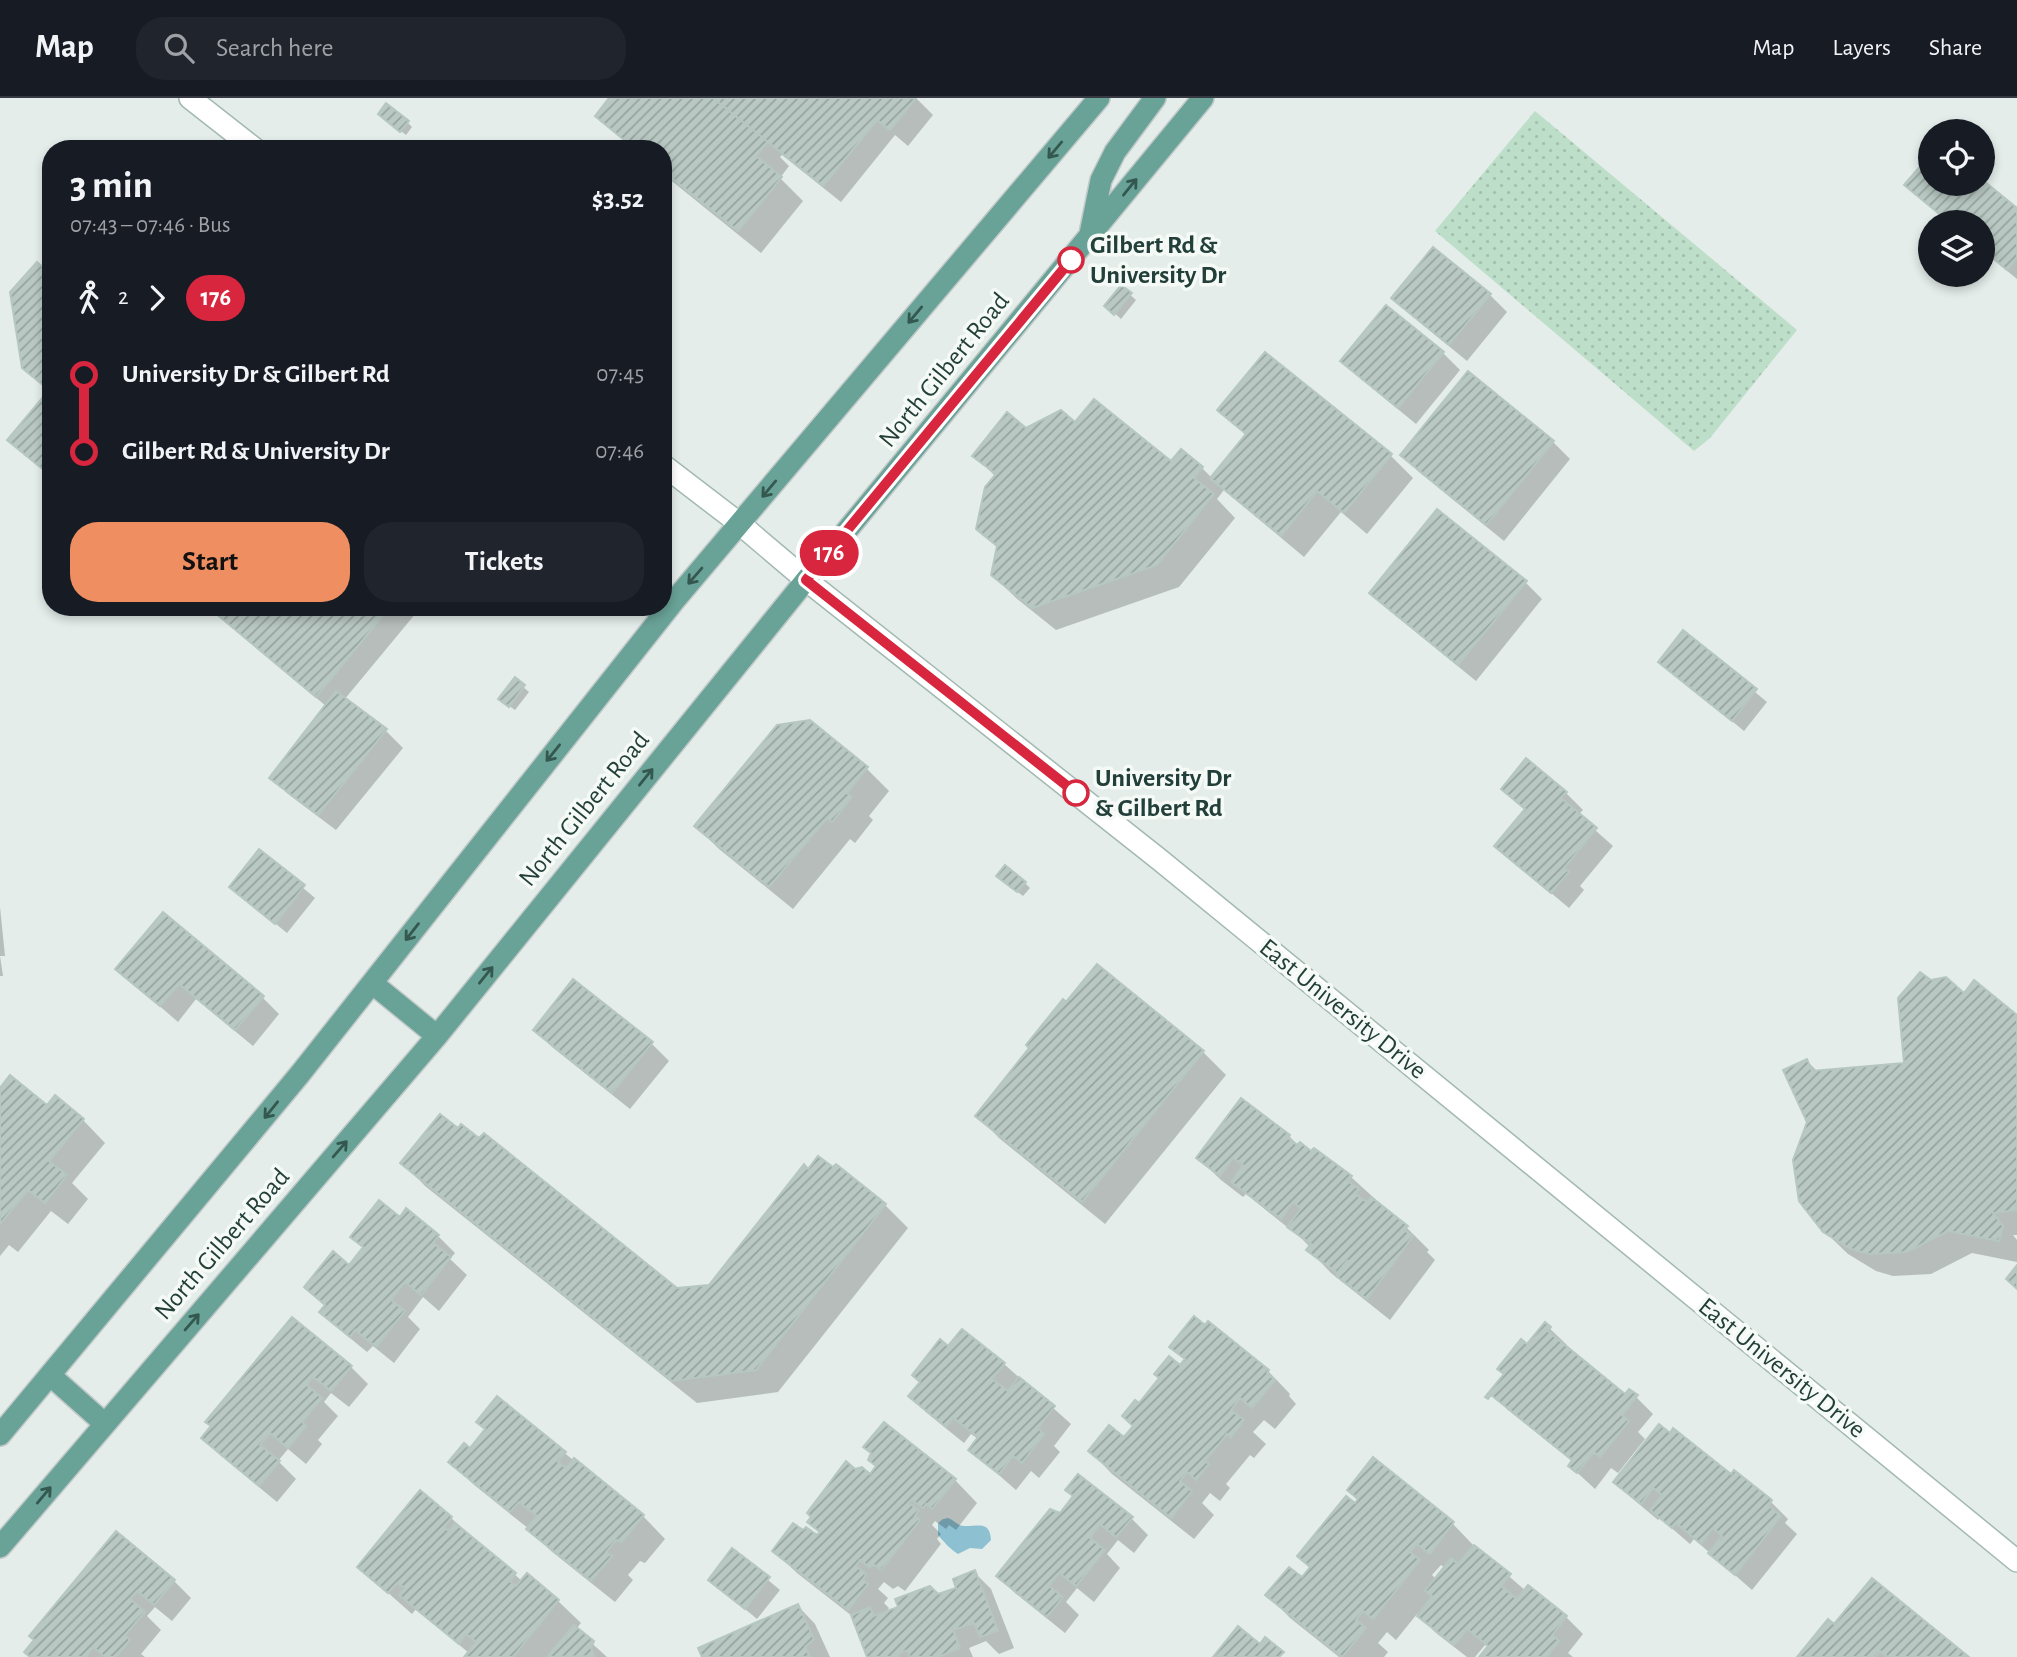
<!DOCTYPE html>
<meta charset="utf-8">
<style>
:root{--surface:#171b24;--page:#20242c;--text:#f1f3f6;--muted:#9ea1a6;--line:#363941;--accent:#ef8e60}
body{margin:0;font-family:"Alegreya Sans",sans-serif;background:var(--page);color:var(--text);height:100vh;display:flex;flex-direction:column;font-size:26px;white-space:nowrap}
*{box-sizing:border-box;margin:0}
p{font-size:23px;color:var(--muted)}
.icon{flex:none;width:38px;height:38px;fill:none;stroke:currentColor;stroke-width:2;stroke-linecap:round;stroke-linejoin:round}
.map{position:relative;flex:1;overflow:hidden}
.side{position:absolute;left:42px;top:42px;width:630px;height:476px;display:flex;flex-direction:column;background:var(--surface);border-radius:28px;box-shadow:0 4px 10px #0003}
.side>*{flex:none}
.badge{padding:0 14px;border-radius:23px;font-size:24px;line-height:46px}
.controls{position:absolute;left:1918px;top:21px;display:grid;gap:14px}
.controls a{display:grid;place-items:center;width:77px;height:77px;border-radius:50%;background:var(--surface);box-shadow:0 4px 10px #0003;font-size:35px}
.map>.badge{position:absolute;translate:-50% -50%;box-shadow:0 0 0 4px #fff}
.legs{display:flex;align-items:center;gap:10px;height:77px;padding:0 28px;font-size:23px}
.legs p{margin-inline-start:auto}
.head{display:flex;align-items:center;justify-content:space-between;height:119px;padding:0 28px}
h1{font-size:38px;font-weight:600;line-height:52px}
.primary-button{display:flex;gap:14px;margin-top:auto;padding:14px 28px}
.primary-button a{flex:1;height:80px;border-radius:28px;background:var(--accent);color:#111;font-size:28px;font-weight:600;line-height:80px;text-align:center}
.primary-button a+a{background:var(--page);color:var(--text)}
ul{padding:0 28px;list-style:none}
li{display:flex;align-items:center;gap:24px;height:77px;font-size:26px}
li i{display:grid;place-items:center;width:10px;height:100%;margin:0 9px;background:currentColor}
li i::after{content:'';width:18px;height:18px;margin:-9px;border:5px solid;border-radius:50%;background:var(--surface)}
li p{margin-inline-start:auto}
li:first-child i{background:linear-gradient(#0000 50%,currentColor 0)}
li:last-child i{background:linear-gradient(currentColor 50%,#0000 0)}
header{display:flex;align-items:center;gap:42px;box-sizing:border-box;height:98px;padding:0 35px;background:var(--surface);border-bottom:2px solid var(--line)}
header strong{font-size:33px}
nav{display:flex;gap:38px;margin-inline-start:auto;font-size:24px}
.search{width:490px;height:63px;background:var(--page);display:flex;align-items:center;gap:18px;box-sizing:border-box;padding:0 24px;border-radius:28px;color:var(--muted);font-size:26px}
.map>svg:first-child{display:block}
.grass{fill:url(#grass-dots)}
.water{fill:#8dc1d1}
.shadow{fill:#0003;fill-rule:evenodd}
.building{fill:url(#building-hatch);stroke:#b6c7c1;stroke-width:2}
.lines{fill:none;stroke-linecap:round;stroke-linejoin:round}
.secondary-casing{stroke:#a2b9b2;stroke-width:24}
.primary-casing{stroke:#c1c9c8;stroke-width:24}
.secondary{stroke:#fff;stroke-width:21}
.primary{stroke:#69a297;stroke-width:21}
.oneway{stroke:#345850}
.line-1-casing{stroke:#fff;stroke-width:16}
.line-1{stroke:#d7263d;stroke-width:10}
.stop-1-dot{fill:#fff;stroke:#d7263d;stroke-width:3.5}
.labels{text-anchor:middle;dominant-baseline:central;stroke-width:7;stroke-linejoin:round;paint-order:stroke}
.stop-label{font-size:26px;font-weight:bold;fill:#233f39;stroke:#f5faf7;text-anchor:start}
.street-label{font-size:26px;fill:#233f39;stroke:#f5faf7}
</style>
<header>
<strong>Map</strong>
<div class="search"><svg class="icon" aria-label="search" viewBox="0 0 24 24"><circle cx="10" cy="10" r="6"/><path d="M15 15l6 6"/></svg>Search here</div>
<nav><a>Map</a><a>Layers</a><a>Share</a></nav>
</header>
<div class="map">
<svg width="2017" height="1559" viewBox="0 0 2017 1559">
<defs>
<pattern id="grass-dots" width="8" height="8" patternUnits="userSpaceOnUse" patternTransform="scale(1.75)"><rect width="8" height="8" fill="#bddec8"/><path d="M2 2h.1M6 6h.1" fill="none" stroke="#a2c0ad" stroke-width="1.8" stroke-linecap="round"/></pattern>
<pattern id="building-hatch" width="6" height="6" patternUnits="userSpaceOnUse" patternTransform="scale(1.75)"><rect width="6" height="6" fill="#b9c8c3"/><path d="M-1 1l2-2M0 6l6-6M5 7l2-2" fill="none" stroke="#96a49f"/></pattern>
</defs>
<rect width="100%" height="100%" fill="#e4edea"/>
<path class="grass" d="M1535 13 1797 232 1710 340 1694 353 1435 133Z"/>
<path class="water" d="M948 1420C954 1422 958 1428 964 1428 977 1429 990 1422 991 1442L982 1451 970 1450 958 1456C951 1452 944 1444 938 1437V1425L943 1421Z"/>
<path class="shadow" d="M611 0H916L933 17 908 48 895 37 841 104 782 57 780 59 789 68 780 80 803 103 761 155 663 76V51H633L597 17Z
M385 21 407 24 412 29 406 37Z
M1923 67 1930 73V86H1946L1950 89 1953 86 1983 84 2017 113V181L1983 153V124H1948L1906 87Z
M51 179V379L10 342 50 294 24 270Z
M1121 189 1136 202 1121 221 1106 207Z
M1490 197 1507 214 1467 263 1411 217 1394 200Z
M1443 255 1460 272 1416 326 1360 280 1343 263Z
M1468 275 1553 344 1570 361 1504 443 1419 374 1402 357Z
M1220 312 1390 357 1413 380 1367 436 1341 414 1304 459 1224 392 1217 401 1235 420 1179 489 1056 532 1016 500 993 477 998 450 978 431 996 379 975 358 1026 332 1075 326 1171 366 1202 370 1212 380 1247 338Z
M1525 484 1542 501 1476 583 1389 512 1372 495Z
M207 509H421L344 602 386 633 403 650 336 732 288 696 271 679 326 608Z
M1684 535 1767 604 1744 633 1660 564Z
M515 582 529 594 515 612 506 606Z
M866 670 889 693 869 718 873 722 855 745 850 741 793 811 719 751 696 728Z
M1503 691 1566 695 1583 712 1578 717 1613 748 1580 788 1584 792 1569 810 1514 764 1497 748 1526 712Z
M259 753 315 800 287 835 231 789Z
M1003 783 1025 785 1030 790 1023 798Z
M0 809 5 858H0L3 878H0Z
M1097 869 1203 954 1226 977 1105 1126 999 1040 977 1017Z
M117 871 262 899 279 916 253 948 196 901 178 924Z
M574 883 652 946 669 963 630 1011 552 949 535 932Z
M1931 884 2017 919V1137H2013L2017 1142V1164L1972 1155 1931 1176 1893 1178 1876 1173 1848 1156 1824 1133 1809 1024 1807 963 1818 974 1906 966Z
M0 993 83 1022 105 1045 72 1085 88 1101 68 1126 51 1113 18 1154 9 1147 0 1158Z
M1289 1038 1299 1048 1351 1079 1406 1129 1429 1152 1427 1154 1435 1162 1390 1222 1331 1175 1309 1152 1311 1150 1302 1141 1246 1096 1243 1099 1221 1082 1198 1060Z
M403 1065 676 1192 710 1188 808 1073 833 1071 836 1068 885 1107 908 1130 778 1294 697 1305 425 1088Z
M400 1121 438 1138 455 1155 450 1161 467 1177 439 1213 423 1199 408 1219 420 1231 394 1265 373 1248 367 1254 339 1231 322 1214 326 1208 306 1189 349 1169Z
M293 1222 351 1269 368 1286 349 1309 331 1295 324 1304 338 1318 318 1342 322 1346 306 1366 288 1351 278 1363 296 1381 277 1404 220 1357 204 1340Z
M1545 1226 1567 1247 1565 1250 1626 1298 1636 1299 1653 1316 1638 1334 1645 1341 1618 1375 1611 1370 1595 1391 1570 1368 1573 1364 1508 1312 1491 1295Z
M1172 1248 1268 1273 1290 1296 1289 1298 1296 1306 1275 1331 1264 1322 1253 1334 1266 1346 1254 1360 1250 1357 1226 1386 1230 1390 1220 1403 1210 1395 1202 1405 1214 1417 1194 1441 1112 1376 1090 1353 1124 1342 1135 1329 1139 1307 1186 1263Z
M948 1250 1004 1266 1071 1326 1054 1348 1060 1354 1039 1380 1031 1373 1016 1392 970 1352 978 1341 971 1336 964 1345 927 1315 910 1298Z
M497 1301 643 1418 665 1441 645 1465 640 1463 628 1477 633 1482 615 1504 551 1453 529 1431 473 1386 451 1364 470 1353 486 1332Z
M1373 1362 1453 1426 1475 1449 1526 1493 1566 1519 1583 1536 1568 1555 1573 1559H1481L1489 1550 1485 1547 1475 1559H1467L1436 1535 1417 1516 1396 1542 1387 1534 1378 1545 1388 1554 1384 1559H1339L1290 1520 1268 1497 1302 1481 1359 1402ZM1441 1467 1445 1470 1436 1481 1432 1477Z
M855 1373 870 1378 955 1382 977 1405 956 1432 949 1427 946 1431 935 1423 932 1427 941 1436 937 1441 941 1446 905 1493 898 1488 893 1491 884 1484 878 1491 888 1500 884 1505 889 1510 885 1516 958 1491 974 1474 991 1491 1014 1550 999 1556 986 1543 969 1550 973 1559H869L852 1518 797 1475 774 1453 817 1440 821 1435 810 1424Z
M1734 1374 1771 1404 1788 1421 1785 1425 1797 1436 1752 1492 1694 1441 1690 1446 1660 1420 1658 1422 1633 1401 1616 1384 1731 1379Z
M1060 1417 1131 1420 1148 1437 1134 1455 1118 1442 1107 1456 1120 1470 1094 1504 1077 1490 1066 1504 1079 1517 1065 1535 1015 1495 998 1478Z
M451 1420 522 1483 527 1478 558 1503 581 1525 576 1531 607 1559H467L469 1555 416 1511 412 1516 359 1469Z
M116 1435 174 1483 191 1500 172 1523 155 1509 147 1518 161 1532 141 1556 145 1559H32L36 1543Z
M733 1453 780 1492 757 1521 710 1482Z
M798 1508 815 1526 830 1559H704Z
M1834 1529 1967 1559H1799Z"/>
<path class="building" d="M609 0H713L768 44 756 58 782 79 738 133 663 73V51H635L595 18Z
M713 0H916L890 32 877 22 823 88Z
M386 5 409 23 400 34 378 16Z
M1923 65 1930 71V86H1983V82L2017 110V159L2007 172 1983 152V124H1949L1904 87Z
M1433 149 1491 196 1449 247 1391 200Z
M37 164 51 176V378L7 342 49 292 22 270 10 194Z
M1121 187 1132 195 1114 217 1104 208Z
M1386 207 1444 254 1398 310 1340 263Z
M1265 254 1392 356 1344 415 1317 393 1281 438 1210 380 1246 336 1217 312Z
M1468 273 1554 343 1486 427 1400 357Z
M1094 301 1171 363 1181 351 1203 369 1194 380 1214 396 1157 467 1032 510 991 477 997 448 976 431 985 389 996 376 972 358 1007 314 1026 330 1061 312 1075 324Z
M1437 411 1527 483 1458 567 1369 495Z
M208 509H390L316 599Z
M1683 532 1757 591 1732 623 1658 564Z
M515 579 525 587 509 609 498 601Z
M336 593 387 631 318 717 269 680Z
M810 622 868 669 847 695 852 699 832 724 827 720 769 789 694 728 777 627Z
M1526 660 1567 694 1561 700 1597 730 1564 770 1569 774 1551 795 1494 748 1525 711 1501 691Z
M259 751 305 787 275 826 229 789Z
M1005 767 1026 784 1017 794 996 778Z
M163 814 264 898 235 932 179 886 160 908 115 871Z
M1097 866 1204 953 1082 1104 975 1018 1029 950 1026 947 1063 901 1066 904Z
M1920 874 1931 882 1946 879 1964 895 1974 882 2017 917V1112L1993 1115 2003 1128 1999 1143 1948 1133 1907 1154 1869 1156 1851 1151 1823 1134 1799 1103 1793 1062 1807 1024 1783 972 1807 961 1812 973 1904 965 1898 900Z
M573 881 653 944 612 995 533 932Z
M10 977 47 1007 55 997 84 1021 49 1063 67 1077 45 1105 28 1092 0 1126V990Z
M1241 1000 1290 1037 1288 1040 1297 1047 1300 1044 1311 1053 1314 1050 1352 1078 1348 1083 1359 1091 1355 1096 1367 1104 1371 1099 1408 1128 1404 1132 1413 1138 1367 1201 1336 1178 1348 1162 1337 1175 1306 1152 1311 1146 1287 1129 1301 1111 1293 1104 1281 1121 1231 1084 1243 1067 1233 1060 1220 1078 1196 1060Z
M440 1016 458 1030 461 1026 479 1040 484 1035 677 1190 709 1187 804 1066 808 1071 818 1058 833 1069 836 1066 886 1106 756 1272 672 1283 400 1065Z
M379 1102 400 1119 406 1110 439 1137 433 1145 451 1159 421 1197 405 1184 391 1202 405 1213 376 1249 355 1232 350 1239 319 1214 325 1207 304 1189 333 1153 349 1167 363 1149 350 1139Z
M2017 1167V1191L2006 1181Z
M1194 1218 1205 1227 1208 1223 1269 1272 1267 1275 1275 1282 1252 1310 1240 1300 1231 1312 1244 1322 1231 1339 1227 1336 1205 1363 1209 1366 1196 1382 1187 1374 1180 1383 1192 1393 1171 1420 1088 1353 1109 1327 1124 1339 1133 1328 1122 1318 1135 1302 1139 1305 1159 1280 1154 1276 1169 1258 1180 1267 1185 1261 1169 1249Z
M292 1219 352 1268 331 1293 313 1279 307 1287 322 1300 302 1324 306 1328 288 1350 270 1335 260 1347 280 1363 259 1388 201 1340 211 1328 205 1324Z
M1545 1224 1551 1229 1548 1233 1625 1296 1629 1291 1638 1297 1622 1317 1629 1323 1600 1359 1594 1354 1577 1375 1568 1368 1572 1362 1491 1297 1488 1301 1485 1299 1504 1276 1497 1271 1521 1241 1527 1246Z
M962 1231 1005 1265 992 1281 1008 1293 1019 1279 1055 1308 1038 1330 1044 1336 1022 1365 1013 1358 999 1376 968 1352 978 1339 953 1320 946 1329 908 1298 920 1284 912 1277 940 1241 948 1248Z
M497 1298 566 1354 558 1364 566 1370 574 1360 644 1417 622 1444 616 1442 606 1454 612 1458 591 1483 526 1431 537 1418 519 1404 510 1414 448 1364 464 1345 470 1350 485 1331 476 1324Z
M884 1324 956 1381 932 1411 926 1406 923 1410 911 1402 909 1405 919 1412 915 1418 920 1422 881 1472 874 1467 869 1469 860 1462 856 1468 866 1476 863 1482 868 1486 848 1512 772 1453 793 1425 803 1432 806 1429 817 1437 820 1434 807 1424 811 1419 807 1415 846 1363 855 1371 862 1369 870 1376 876 1368 868 1362 871 1355 863 1349Z
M1659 1326 1670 1335 1673 1330 1731 1376 1734 1372 1772 1402 1769 1408 1781 1418 1735 1477 1708 1455 1722 1438 1713 1430 1701 1446 1676 1425 1672 1430 1650 1412 1662 1397 1653 1390 1641 1406 1613 1384Z
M1373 1359 1454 1424 1430 1456 1417 1446 1410 1454 1420 1462 1373 1521 1363 1513 1356 1522 1366 1530 1342 1559 1265 1497 1289 1469 1302 1479 1310 1469 1297 1458 1346 1398 1355 1405 1358 1401 1347 1392Z
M1078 1376 1133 1419 1116 1439 1100 1426 1090 1440 1105 1452 1076 1488 1059 1475 1049 1488 1063 1499 1047 1519 996 1478 1050 1411 1060 1415 1073 1398 1065 1392Z
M420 1392 452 1419 444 1429 449 1433 455 1425 516 1475 510 1483 516 1488 527 1475 559 1502 513 1559H464L476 1544 466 1536 459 1546 399 1497 405 1490 397 1485 388 1495 357 1469Z
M116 1433 175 1482 154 1507 137 1493 130 1501 145 1514 125 1537 130 1542 116 1559H105L93 1549 86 1559H30L24 1554 34 1542 29 1538Z
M1474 1447 1511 1476 1501 1488 1517 1501 1528 1487 1567 1518 1552 1537 1559 1543 1547 1559H1479L1488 1548 1467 1531 1454 1547 1417 1518 1432 1498 1425 1493 1451 1460 1458 1466Z
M732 1450 770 1479 745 1511 708 1482Z
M975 1472 998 1533 980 1539 974 1525 953 1532 960 1550 938 1559H910L907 1552 898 1556 899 1559H867L851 1517 870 1509 874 1518 898 1509 895 1501 930 1488 938 1496 956 1490 953 1481Z
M1872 1480 1969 1559H1888L1880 1553 1875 1559H1797L1828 1521 1834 1526Z
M798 1506 814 1541 805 1549 810 1559H702L698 1550Z
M574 1527 594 1543 591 1550 594 1558 547 1559Z
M1238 1528 1260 1546 1265 1539 1284 1554 1279 1559H1213Z"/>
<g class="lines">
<g class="secondary-casing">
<path id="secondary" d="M190 0 255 51
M663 367 740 426 806 482 1160 762 2017 1463"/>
</g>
<g class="primary-casing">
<path id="primary" d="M1090 136 1101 82 1115 54 1155 0
M372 885 437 938
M51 1278 105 1326
M0 1337 300 976 674 503 1099 0
M0 1449 437 938 806 482 1203 0"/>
</g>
<use href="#secondary" class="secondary"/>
<use href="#primary" class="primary"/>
</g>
<defs><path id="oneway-shaft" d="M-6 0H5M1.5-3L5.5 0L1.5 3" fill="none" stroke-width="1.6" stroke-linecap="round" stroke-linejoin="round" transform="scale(1.75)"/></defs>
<g class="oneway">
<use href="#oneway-shaft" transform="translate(1055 52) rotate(130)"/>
<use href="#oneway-shaft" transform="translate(1130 89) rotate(-51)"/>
<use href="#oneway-shaft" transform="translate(915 217) rotate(130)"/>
<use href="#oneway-shaft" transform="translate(769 391) rotate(130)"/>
<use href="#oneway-shaft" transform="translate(695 478) rotate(131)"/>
<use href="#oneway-shaft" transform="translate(553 655) rotate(129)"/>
<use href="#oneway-shaft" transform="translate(646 679) rotate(-51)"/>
<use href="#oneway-shaft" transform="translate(412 834) rotate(128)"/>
<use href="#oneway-shaft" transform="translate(486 877) rotate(-51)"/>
<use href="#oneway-shaft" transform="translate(271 1012) rotate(129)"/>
<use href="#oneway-shaft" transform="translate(340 1051) rotate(-49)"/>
<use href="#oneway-shaft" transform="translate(192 1224) rotate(-49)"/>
<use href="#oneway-shaft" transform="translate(44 1397) rotate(-50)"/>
</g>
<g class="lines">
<g class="line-1-casing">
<path id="line-1" d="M1071 162 806 482 1076 695"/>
</g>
<use href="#line-1" class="line-1"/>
</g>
<g class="stop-1-dot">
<circle cx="1071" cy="162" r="12"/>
<circle cx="1076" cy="695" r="12"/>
</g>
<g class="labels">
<g class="stop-label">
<text x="1090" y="147">Gilbert Rd &amp;<tspan x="1090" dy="30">University Dr</tspan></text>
<text x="1095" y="680">University Dr<tspan x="1095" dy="30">&amp; Gilbert Rd</tspan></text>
</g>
<g class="street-label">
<text transform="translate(944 272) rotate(-51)">North Gilbert Road</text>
<text transform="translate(584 711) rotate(-51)">North Gilbert Road</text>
<text transform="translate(1343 911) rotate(39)">East University Drive</text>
<text transform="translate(222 1146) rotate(-49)">North Gilbert Road</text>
<text transform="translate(1782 1270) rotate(39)">East University Drive</text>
</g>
</g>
</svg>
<div class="controls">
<a><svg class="icon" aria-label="locate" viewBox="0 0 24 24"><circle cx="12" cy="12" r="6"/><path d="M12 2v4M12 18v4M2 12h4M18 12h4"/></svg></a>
<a><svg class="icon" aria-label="layers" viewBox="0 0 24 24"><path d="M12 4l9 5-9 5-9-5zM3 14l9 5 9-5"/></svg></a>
</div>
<b class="badge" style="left:829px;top:455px;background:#d7263d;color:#fff">176</b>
<section class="side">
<div class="head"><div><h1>3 min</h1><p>07:43 – 07:46 · Bus</p></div><b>$3.52</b></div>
<div class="legs"><svg class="icon" aria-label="walk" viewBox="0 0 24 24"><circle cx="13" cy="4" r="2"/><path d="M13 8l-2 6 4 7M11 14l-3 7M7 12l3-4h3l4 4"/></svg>2<svg class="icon" aria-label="forward" viewBox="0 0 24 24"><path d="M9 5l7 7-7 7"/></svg><b class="badge" style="background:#d7263d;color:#fff">176</b></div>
<ul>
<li><i style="color:#d7263d"></i><b>University Dr &amp; Gilbert Rd</b><p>07:45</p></li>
<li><i style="color:#d7263d"></i><b>Gilbert Rd &amp; University Dr</b><p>07:46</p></li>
</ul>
<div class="primary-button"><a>Start</a><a>Tickets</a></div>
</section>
</div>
